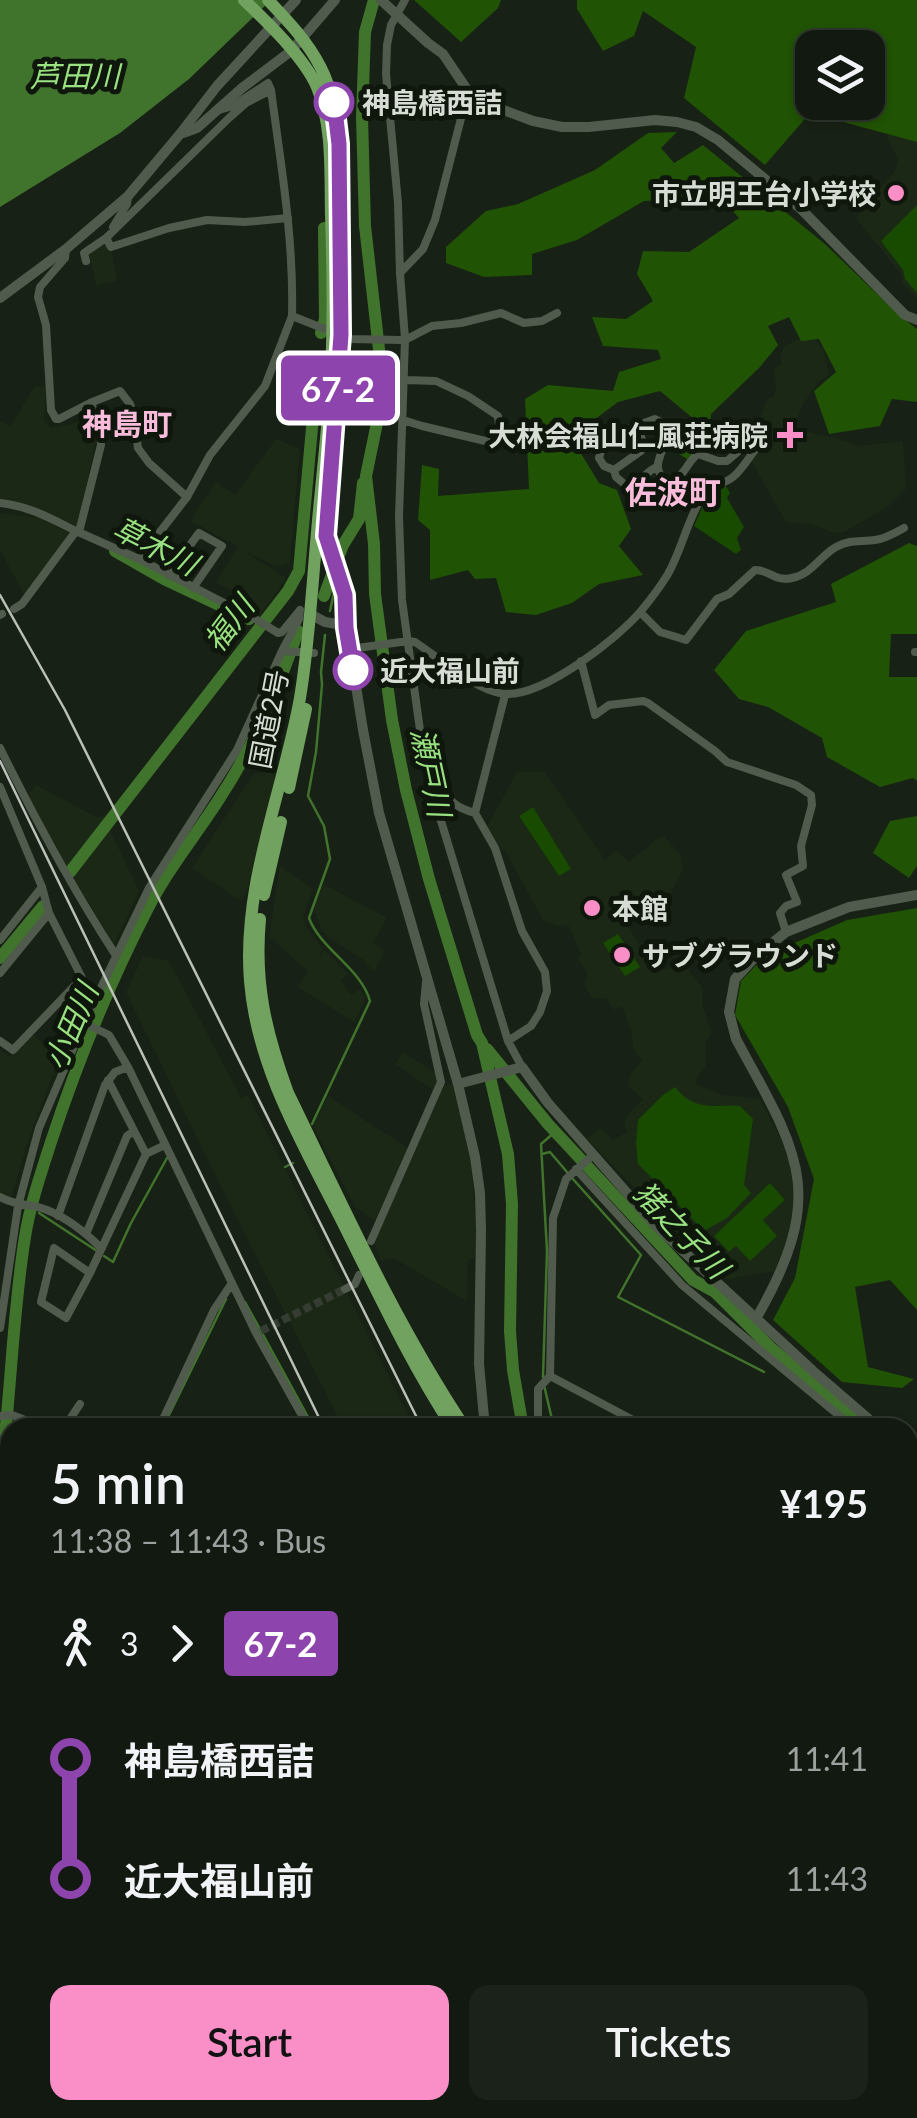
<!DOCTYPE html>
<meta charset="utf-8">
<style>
:root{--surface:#121910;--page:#1b2219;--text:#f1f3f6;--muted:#9ca09f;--line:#313830;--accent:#fa8fc8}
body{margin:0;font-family:Lato,"Noto Sans JP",sans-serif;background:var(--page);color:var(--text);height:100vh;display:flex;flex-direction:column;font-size:38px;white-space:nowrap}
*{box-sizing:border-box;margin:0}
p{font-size:32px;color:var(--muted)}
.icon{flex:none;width:55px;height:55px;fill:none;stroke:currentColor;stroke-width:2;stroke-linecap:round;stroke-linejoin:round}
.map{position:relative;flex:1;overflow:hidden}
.side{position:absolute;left:0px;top:1418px;width:918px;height:702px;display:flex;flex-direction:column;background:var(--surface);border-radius:30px 30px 0 0;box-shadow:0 2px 8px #0004,0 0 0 2px var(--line)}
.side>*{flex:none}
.badge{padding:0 20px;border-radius:8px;font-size:35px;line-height:65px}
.tools{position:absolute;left:795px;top:30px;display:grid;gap:20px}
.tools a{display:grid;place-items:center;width:90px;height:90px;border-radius:20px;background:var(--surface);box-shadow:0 2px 8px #0004,0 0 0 2px var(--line);font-size:50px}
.map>.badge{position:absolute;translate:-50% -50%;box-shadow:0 0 0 5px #fff}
.legs{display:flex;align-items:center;gap:15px;height:110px;padding:0 50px;font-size:32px}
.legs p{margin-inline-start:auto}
.headline{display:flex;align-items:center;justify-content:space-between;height:170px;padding:0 50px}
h1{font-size:55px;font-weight:600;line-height:75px}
.action{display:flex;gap:20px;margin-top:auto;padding:20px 50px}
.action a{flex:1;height:115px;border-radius:20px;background:var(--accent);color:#111;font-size:40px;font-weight:600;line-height:115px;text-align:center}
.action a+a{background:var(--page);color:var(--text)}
ul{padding:0 50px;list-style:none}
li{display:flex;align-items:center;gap:35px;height:120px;font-size:38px}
li i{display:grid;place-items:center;width:15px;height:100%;margin:0 12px;background:currentColor}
li i::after{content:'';width:25px;height:25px;margin:-12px;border:8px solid;border-radius:50%;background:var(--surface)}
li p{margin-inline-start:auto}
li:first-child i{background:linear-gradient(#0000 50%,currentColor 0)}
li:last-child i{background:linear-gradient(currentColor 50%,#0000 0)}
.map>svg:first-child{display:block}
.built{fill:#1b2816}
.green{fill:#184a00}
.forest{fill:#205304;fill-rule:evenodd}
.water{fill:#40732c}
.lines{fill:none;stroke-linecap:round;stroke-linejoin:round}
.stream{stroke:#40732c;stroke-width:2.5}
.river{stroke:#40732c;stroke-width:12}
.minor-tunnel{stroke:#353d32;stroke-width:8;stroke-dasharray:8 4;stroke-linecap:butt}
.minor{stroke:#505b4d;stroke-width:8}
.tertiary{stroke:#505b4d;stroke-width:10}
.secondary{stroke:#505b4d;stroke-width:11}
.trunk{stroke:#72a260;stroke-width:12}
.rail{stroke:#bac0b8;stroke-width:2.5}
.line-1-casing{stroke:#fff;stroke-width:22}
.line-1{stroke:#8e44ad;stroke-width:15}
.stop-1-dot{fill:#fff;stroke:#8e44ad;stroke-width:5}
.poi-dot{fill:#fa8fc8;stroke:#0f170c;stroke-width:4}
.labels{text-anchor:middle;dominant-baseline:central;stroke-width:10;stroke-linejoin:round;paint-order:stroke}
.stop-label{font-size:28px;font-weight:bold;fill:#d7ddd5;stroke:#0f170c;text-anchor:start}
.poi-label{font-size:28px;font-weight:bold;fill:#d7ddd5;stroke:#0f170c;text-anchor:end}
.street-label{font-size:28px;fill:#d7ddd5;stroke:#0f170c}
.water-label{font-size:30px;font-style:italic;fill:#99e180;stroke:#0f170c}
.neighbourhood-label{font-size:30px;font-weight:bold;fill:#f9bcda;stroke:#0f170c}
.quarter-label{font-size:32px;font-weight:bold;fill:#f9bcda;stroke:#0f170c}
</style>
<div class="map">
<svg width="917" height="2118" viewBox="0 0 917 2118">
<rect width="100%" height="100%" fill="#182115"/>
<path class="built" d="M889 133 917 142V299L902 283 901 274 856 218 896 169 898 160 887 137Z
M105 245 111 249 117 281 96 285 89 254 99 246Z
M799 338 815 339 823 349 829 374 818 383 801 407 795 429 847 441 856 446 903 441 906 489 889 506 844 532 834 533 811 524 786 522 750 459 765 442 763 434 757 428 764 406 769 398 774 396 776 387 774 368 781 365 780 355 785 346Z
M34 387H46L44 421 51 428 92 419 96 423 98 433 77 526 28 504 0 502V421L11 426Z
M276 439 300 449 290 562 277 567 244 551 286 578 258 618 240 609 244 595 216 583 238 546 190 521 216 482 235 495Z
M0 513 40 518 74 536 27 600 0 550Z
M517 772H545L605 860 616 850 629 862 654 841 664 836 680 854 683 869 672 891 663 902 644 904 637 915 616 906 651 964 661 970 680 966 689 970 703 989 702 1002 708 1024 713 1031 705 1043 706 1065 698 1076 696 1084 721 1095 760 1099 781 1139 790 1164 794 1197 792 1228 776 1271 727 1279 711 1268 587 1139 600 1128 613 1140 627 1132 624 1123 630 1112 643 1099 628 1086 630 1074 642 1060 633 1049 632 1034 622 1006 614 1010 606 998H592L584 984 588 974 577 958 581 955 569 926 556 925 543 920 506 852 500 847 487 827Z
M254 773H276L246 893 241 901 192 868Z
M36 785 98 818 103 815 139 891 114 945 58 853 26 796Z
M280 866 313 889 303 918 305 925 323 949 317 958 325 950 348 974 340 981 351 995 360 989 365 997 364 1003 354 1022 298 987 308 971 269 937Z
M323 884 387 918 373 943 385 951 374 972 362 959 328 937 321 929 314 909Z
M143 956 169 961 241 1098 248 1095 414 1427H343L219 1183 126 992Z
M32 1033 59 1058 27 1144 11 1198 0 1193V1050L10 1057Z
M403 1052 437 1074 439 1081 433 1090 395 1064Z
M452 1083 470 1157 476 1220 475 1257 468 1260 467 1301 394 1258 381 1261 374 1243 444 1086Z
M328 1096 408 1148 375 1221 355 1207 313 1126Z"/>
<path class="green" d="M917 205V293L905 279 903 270 881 241Z
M726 486 730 493 727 498 744 527 737 538 741 550 736 554 694 526 705 501Z
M533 807 571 869 559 876 519 816Z
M618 934 640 967 625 976 603 943Z
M675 1087C694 1111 712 1105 740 1106L753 1119 744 1185 751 1193 727 1218 704 1231 638 1164 636 1143 638 1120 663 1095Z
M770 1183 785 1200 763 1220 777 1236 750 1261 736 1246 729 1252 714 1236Z"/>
<path class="forest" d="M414 0H501L498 8 461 42Z
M577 0H917V142L810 113 765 165 684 98 696 47 643 11 634 36 603 51 577 9ZM812 48H868V102H812Z
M677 132 661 148 674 163 703 145 825 244 900 316 917 329V402L892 399 880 426 829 434 814 391 836 372 819 339 801 341 789 317 768 326 778 345 760 367 711 414 710 449 691 462 678 453 701 425 660 391 618 402 571 437 599 483 617 490 631 529 619 546 643 575 599 584 572 603 536 615 506 612 496 578 475 579 468 570 430 580V530L418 520 422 465 439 469 438 496 529 489 525 399 548 385 613 391 619 372 661 359 658 350 603 346 592 317 626 319 653 301 637 274 643 251 689 252 739 218 721 198 644 201 577 240 532 254V275L484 277 446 263V247L486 211 518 204 595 170 648 133Z
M909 543 917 546V634H891L889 677H917V781L913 778 880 787 827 757 822 738 768 707 739 699 714 670 746 631 836 602 831 584Z
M917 816V866L909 878 873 853 890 821Z
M917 908V1310L890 1280 855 1287 868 1367 914 1379 902 1388 842 1382 773 1320 795 1278 814 1179 788 1107 735 1015 741 981 765 956 847 920Z"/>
<path class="water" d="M0 0H271L189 79 120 133 0 207Z"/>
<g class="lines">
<path class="stream" d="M339 566 341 550
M330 611 337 578
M312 1124 370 1001C361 968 321 950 309 918L330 859 324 826 308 796 316 752 322 685 321 672 325 635
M542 1154 550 1152 567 1172
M285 1167 293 1163
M572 1178 641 1255 618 1297 764 1372
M30 1212 33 1213
M39 1213 97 1251
M104 1256 113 1262 131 1223 167 1158
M245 1302 314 1428
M543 1377 547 1251 541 1144 555 1132
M544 1385 554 1428
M168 1417 226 1299
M646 2110 651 2118
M450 2118 454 2110
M861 2118 866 2110"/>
<path class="river" d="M374 0 365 32 362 117 365 226 381 367 378 418 366 476 374 544 375 594 392 720 406 790 429 879 477 1035 482 1043 508 1154 512 1204 510 1331 513 1370 523 1428
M321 333 325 319 324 228H327
M115 551 164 579 249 619
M324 596 343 545 359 519 363 483
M70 872 288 591 299 571 318 362
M0 958 43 906
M487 1049 548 1124 693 1280 715 1292 772 1349 868 1428
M908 1457 917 1463
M0 1479C11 1399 12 1317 25 1237 30 1205 41 1173 51 1142 77 1063 109 984 147 910 167 870 197 834 221 796 255 744 278 689 298 631
M908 1905 917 1913
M908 2093 917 2110"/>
<path class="minor-tunnel" d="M261 1331 345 1289"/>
<path class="minor" d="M405 0 391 25 387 45 386 74 398 203 400 273 405 339 399 517 402 600 420 730 438 811 508 1041 522 1067
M219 110 233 106 268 83 271 90
M113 227 127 204 128 196
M106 238 111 247 169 228 207 220 245 222 288 218
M66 249 65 258 40 287 38 297 46 325 51 410 56 419H59L90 403 100 420 101 445 79 532
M86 261 84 253 106 238 229 118 246 103 271 90C281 165 294 240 292 316L350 339 400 340 409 338 432 326 461 323 501 313 524 323 542 321 557 313
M400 273 423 249 435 220 468 91
M90 403 120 391 130 404 134 417 138 448 149 463 187 497
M403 420 422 426 498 444 500 436 498 416 468 396 436 381 405 380
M637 427 643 442 641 451 614 470 604 466 599 458 602 447 608 436 655 419 661 422C662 428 664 433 664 440 663 458 650 464 665 481 685 481 685 463 698 454L718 461H727L747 444 757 447
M614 470 616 477 628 487C641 484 644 472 657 467
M0 503C29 506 50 518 76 531
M326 536 345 595 346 628
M139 559 187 497 210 455 265 386 292 316
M168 575 199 533 222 546 193 588
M14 609 22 604 76 531 139 559 257 620 278 633 282 632 300 610
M640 612 660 632 686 640 717 599 729 594 755 570C771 570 774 582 792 578 812 574 820 556 836 547 850 539 861 542 875 540 885 539 895 533 904 528
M0 615 2 614
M350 649 408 641 415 642C438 657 480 694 507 694 545 695 617 639 641 611 651 599 660 587 668 574 682 549 687 521 702 497 709 485 723 485 733 477 742 470 750 456 757 447
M282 651 299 619 300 610
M915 652H917
M581 661 595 715 609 705 643 701 648 703 715 751 727 762 796 785 811 795 812 805 801 846 803 866 786 875 797 902 786 906 780 913 786 932
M0 748C35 819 72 888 115 954
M429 773C450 792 443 804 475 813L495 848 522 931 545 972 547 991 540 1012 531 1026 508 1041
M0 787 42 887 49 913 82 978 13 1050 0 1041
M475 813 505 695
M0 940 42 887
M0 973 49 913
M84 1023 109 1035 128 1067 256 1333 309 1428
M108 1080 146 1154
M576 1169 682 1285 854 1428
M0 1197C19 1207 29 1203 47 1210 67 1218 86 1233 101 1248
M58 1216 105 1085 115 1072 128 1067
M86 1234 127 1136 134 1131
M371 1241 441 1082 424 1004 426 982
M90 1273 54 1248 41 1302 66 1318 90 1273 146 1154 165 1145
M345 1289 355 1284 359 1275
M0 1328 18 1206 39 1128 84 1023 149 888 237 750 282 651 314 653
M550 1376 553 1218 566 1179 593 1155
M550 1376 648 1428
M0 1416 12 1415 46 1428
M64 1428 80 1404
M159 1428 214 1310 232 1283
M541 1428 538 1416V1389L550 1376
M908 1467 917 1471
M908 1561 917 1566
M0 1654 7 1646 10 1647
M908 1708 917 1713
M908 1831 917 1836
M0 1851 10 1833
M908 1873 917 1882
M0 2030 10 2036
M908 2077 917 2097
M144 2110 159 2118
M629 2110 641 2118
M906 2110 911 2118
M67 2118 74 2110
M479 2118 483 2110
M658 2118 667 2114"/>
<path class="tertiary" d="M381 0 428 43 443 54 468 91 483 101 506 111 533 121 562 127H589L655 120 677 122 696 127 718 140 801 209 905 315 917 320
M183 133 197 128 242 88 291 51 335 0
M0 298 66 249 128 196 180 134 217 86 296 0
M310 614 325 622 343 625 347 630 363 730 379 813 458 1084 475 1157 480 1193 481 1230 479 1364 485 1428
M458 1084 522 1067 548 1103 656 1226 813 1371 879 1428
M757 1317C828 1193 799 1154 736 1039L729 1012 735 979 757 955 786 932 849 907 917 895
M908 1449 917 1454
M908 1762 917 1743
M742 2118 747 2110"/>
<path class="secondary" d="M0 1941 10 1947
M317 2110 332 2118"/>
<path class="trunk" d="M244 0C267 22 304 57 317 87 333 126 330 173 331 215 333 273 334 331 330 389 327 437 321 485 317 532 312 588 309 644 300 698 283 792 242 885 250 981 257 1070 306 1149 345 1227 379 1295 411 1364 453 1428
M268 0C288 21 308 42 321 68 348 121 341 216 341 276
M289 788 306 709
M264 895 281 822
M260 919C254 984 266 1033 288 1093 343 1206 395 1323 465 1428
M908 1960 917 1966"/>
<path class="rail" d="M0 595 65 710 422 1428
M0 761 324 1428
M651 2110 655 2118
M838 2110 848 2118"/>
</g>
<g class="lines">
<g class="line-1-casing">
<path id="line-1" d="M334 102 339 144 341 335 326 536 345 595 346 628 353 670"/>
</g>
<use href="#line-1" class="line-1"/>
</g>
<g class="stop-1-dot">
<circle cx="334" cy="102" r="18"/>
<circle cx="353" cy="670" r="18"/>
</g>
<g class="poi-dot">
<circle cx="896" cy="193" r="10"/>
<path d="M785 420h10v10h10v10h-10v10h-10v-10h-10v-10h10z"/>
<circle cx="592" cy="908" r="10"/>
<circle cx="622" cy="955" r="10"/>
</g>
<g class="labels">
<g class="stop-label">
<text x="362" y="102">神島橋西詰</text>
<text x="380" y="670">近大福山前</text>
</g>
<g class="poi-label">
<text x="876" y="193">市立明王台小学校</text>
<text x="768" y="435">大林会福山仁風荘病院</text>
<text x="612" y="908" text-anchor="start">本館</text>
<text x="642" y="955" text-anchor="start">サブグラウンド</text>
</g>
<g class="street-label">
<text transform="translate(268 719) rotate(-79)">国道2号</text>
</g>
<g class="water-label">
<text x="75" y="75">芦田川</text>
<text transform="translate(156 545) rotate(27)">草木川</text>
<text transform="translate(228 623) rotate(-53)">福川</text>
<text transform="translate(432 772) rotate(78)">瀬戸川</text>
<text transform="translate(70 1026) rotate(-67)">小田川</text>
<text transform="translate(682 1229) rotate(46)">猪之子川</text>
</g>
<g class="neighbourhood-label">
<text x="127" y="423">神島町</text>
</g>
<g class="quarter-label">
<text x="673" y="491">佐波町</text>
</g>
</g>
</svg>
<div class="tools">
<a><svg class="icon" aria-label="layers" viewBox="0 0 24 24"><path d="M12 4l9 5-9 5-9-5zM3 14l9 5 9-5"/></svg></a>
</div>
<b class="badge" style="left:338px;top:388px;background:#8e44ad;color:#fff">67-2</b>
<section class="side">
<div class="headline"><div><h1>5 min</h1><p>11:38 – 11:43 · Bus</p></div><b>¥195</b></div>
<div class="legs"><svg class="icon" aria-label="walk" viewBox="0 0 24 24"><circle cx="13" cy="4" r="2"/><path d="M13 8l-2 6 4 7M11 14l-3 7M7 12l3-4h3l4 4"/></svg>3<svg class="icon" aria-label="forward" viewBox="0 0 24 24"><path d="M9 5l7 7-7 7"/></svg><b class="badge" style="background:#8e44ad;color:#fff">67-2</b></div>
<ul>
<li><i style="color:#8e44ad"></i><b>神島橋西詰</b><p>11:41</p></li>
<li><i style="color:#8e44ad"></i><b>近大福山前</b><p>11:43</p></li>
</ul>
<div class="action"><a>Start</a><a>Tickets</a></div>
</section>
</div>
